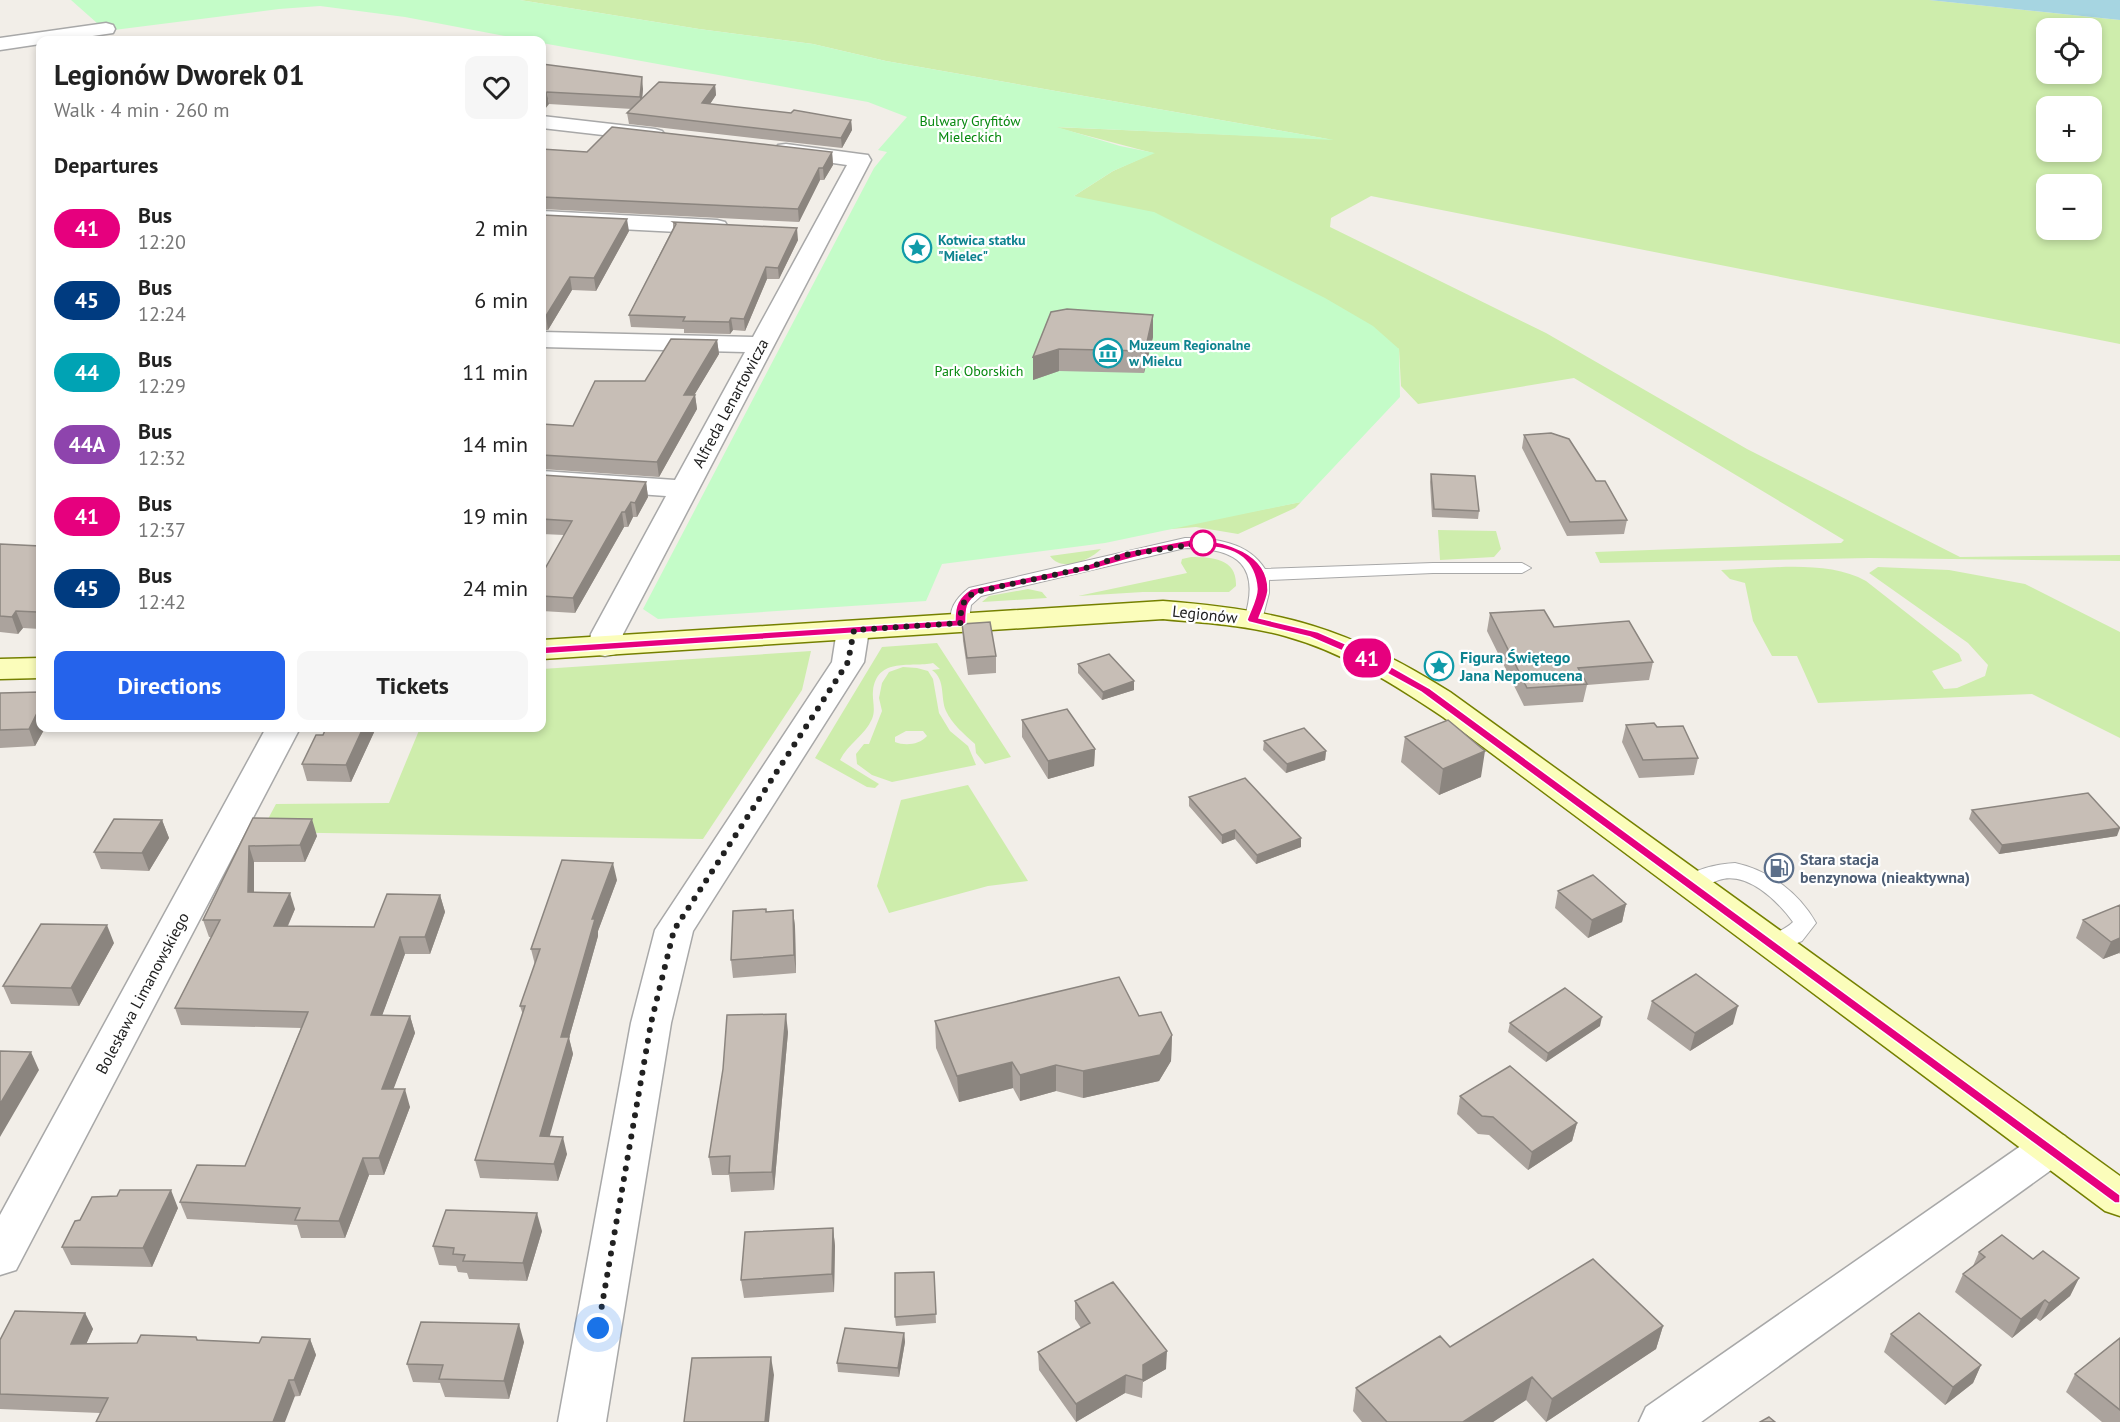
<!DOCTYPE html>
<meta charset="utf-8">
<style>
:root{--surface:#fff;--page:#f6f6f6;--text:#222;--muted:#767676;--accent:#2563eb}
body{margin:0;font-family:"PT Sans",sans-serif;background:var(--page);color:var(--text);height:100vh;display:flex;flex-direction:column;font-size:22px;white-space:nowrap}
*{box-sizing:border-box;margin:0}
p{font-size:20px;color:var(--muted)}
.icon{flex:none;width:33px;height:33px;fill:none;stroke:currentColor;stroke-width:2;stroke-linecap:round;stroke-linejoin:round}
.map{position:relative;flex:1;overflow:hidden}
.sheet{position:absolute;left:36px;top:36px;width:510px;height:696px;display:flex;flex-direction:column;background:var(--surface);border-radius:12px;box-shadow:0 3px 9px #0003}
.sheet>*{flex:none}
.badge{padding:0 12px;border-radius:20px;font-size:21px;line-height:39px}
.controls{position:absolute;left:2036px;top:18px;display:grid;gap:12px}
.controls a{display:grid;place-items:center;width:66px;height:66px;border-radius:12px;background:var(--surface);box-shadow:0 3px 9px #0003;font-size:30px}
.you{position:absolute;width:30px;height:30px;margin:-15px;border:4px solid #fff;border-radius:50%;background:#1a73e8;box-shadow:0 0 0 9px #1a73e833}
.map>.badge{position:absolute;translate:-50% -50%;box-shadow:0 0 0 3px #fff}
h2{padding:0 18px;font-size:22px;line-height:54px}
.round{display:grid;place-items:center;flex:none;width:63px;height:63px;border-radius:12px;background:var(--page)}
.head{display:flex;align-items:center;justify-content:space-between;height:102px;padding:0 18px}
h1{font-size:28px;font-weight:800;line-height:45px}
.primary-button{display:flex;gap:12px;margin-top:auto;padding:12px 18px}
.primary-button a{flex:1;height:69px;border-radius:12px;background:var(--accent);color:#fff;font-size:24px;font-weight:800;line-height:69px;text-align:center}
.primary-button a+a{background:var(--page);color:var(--text)}
ul{padding:0;list-style:none}
li{display:flex;align-items:center;gap:18px;height:72px;padding:0 18px}
li div{flex:1}
li b{display:block;font-size:22px}
li em{font-style:normal}
li .badge{min-width:66px;font-weight:700;text-align:center}
.map>svg:first-child{display:block}
.grass{fill:#ceedac;fill-rule:evenodd}
.park{fill:#c4fcc8}
.water{fill:#a6d5e1}
.lines{fill:none;stroke-linecap:round;stroke-linejoin:round}
.lane-casing{stroke:#a8a8a8;stroke-width:2}
.street-casing{stroke:#a8a8a8;stroke-width:3}
.secondary-casing{stroke:#758000;stroke-width:3}
.lane{fill:#fff;fill-rule:evenodd}
.street{fill:#fff;fill-rule:evenodd}
.secondary{fill:#fbfdbb;fill-rule:evenodd}
.wall{fill:#aba39d}
.shaded-wall{fill:#8b857f}
.building{fill:#c7beb6;stroke:#8b857f;stroke-width:1.5}
.line{fill:#e6007e;stroke:#fff;stroke-width:1.5}
.walk{stroke:#212121;stroke-width:6;stroke-dasharray:0 10.8}
.stop-dot{fill:#fff;stroke:#e6007e;stroke-width:3}
.labels{text-anchor:middle;dominant-baseline:central;stroke-width:4.5;stroke-linejoin:round;paint-order:stroke}
.far-park-label{font-size:14px;fill:#06880e;stroke:#fff}
.far-culture-label{font-size:14px;font-weight:bold;fill:#0d838f;stroke:#fff;text-anchor:start}
.street-label{font-size:16px;fill:#212121;stroke:#fff}
.culture-label{font-size:16px;font-weight:bold;fill:#0d838f;stroke:#fff;text-anchor:start}
.service-label{font-size:16px;font-weight:bold;fill:#4e5e75;stroke:#fff;text-anchor:start}
</style>
<div class="map">
<svg width="2120" height="1422" viewBox="0 0 2120 1422">
<rect width="100%" height="100%" fill="#f2eee8"/>
<path class="grass" d="M520 0H1929L2120 20V344L1371 196 1331 218 1330 227 1546 333 1747 449 1960 557 2120 555V561L1870 558 1600 563 1595 552 1841 543 1844 540 1574 378 1418 404 1401 386 1399 349 1074 196 1113 171 1153 153 1054 127 1328 139 886 61 813 44 699 29ZM2046 28H2091V74H2046ZM2046 106H2091V152H2046ZM2046 184H2091V230H2046Z
M1301 502 1295 508 1238 534 1196 527 1158 530Z
M1438 530 1496 531 1501 549 1494 557 1440 560Z
M1101 549C1090 560 1062 573 1050 556Z
M1191 557C1214 557 1237 559 1236 586L1229 592H1143L1078 596 1187 573 1181 563 1182 559Z
M1878 567 1949 570 2025 584 2120 632V738L2032 694 1818 703 1797 656H1772L1753 621 1745 583 1730 579 1721 570C1766 569 1826 559 1866 581L1959 654 1962 661 1932 671 1944 689 1957 688 1985 676 1988 665 1968 643 1869 573Z
M1028 589 1042 592 1047 598 982 602 989 596Z
M937 643 1011 757 985 764 976 753 975 744C964 734 952 724 946 711 940 697 946 680 932 670L940 669 933 663C912 668 877 656 873 691 872 700 876 710 872 719 865 735 848 744 840 760L879 784 875 788 867 787 815 758 882 647Z
M811 651 802 690 703 839 261 832 276 804 389 803 420 728H542V669Z
M903 667 917 668 928 671 933 679 939 713 950 731 968 746 976 765 892 782 872 775 857 764 856 754 864 744H869L882 711 879 698 882 683 889 672ZM906 731H923L927 736C919 745 905 746 895 742V737Z
M968 785 1028 881 988 886 889 913 877 886 901 800Z"/>
<path class="park" d="M71 0H520L699 29 813 44 886 61 1334 140 1057 127 1120 146 1155 153 1113 171 1074 196 1154 212 1325 298 1373 326 1399 349 1400 397 1301 502 1105 543 942 564 926 601 658 619 643 609 874 168 887 152 878 150 907 117 868 102 542 43V40H526L405 17 320 6 279 9 106 31Z"/>
<path class="water" d="M1929 0H2120V20Z"/>
<g class="lines">
<g class="lane-casing">
<path id="lane" d="M1185 538C1215 538 1248 542 1265 569L1433 563H1522L1531 568 1522 573H1433L1269 580V593L1262 620 1253 626 1244 620C1261 566 1239 548 1185 548L981 596 971 605 968 627H954C945 612 957 597 969 588Z
M1735 863C1769 870 1799 893 1816 923L1802 941 1774 953 1766 951 1763 945C1769 934 1784 931 1793 922 1778 901 1747 871 1719 880 1706 884 1697 893 1683 889L1680 884C1689 869 1719 864 1735 863Z"/>
</g>
<g class="street-casing">
<path id="street" d="M106 23 113 25 115 29 113 33 65 40H40V44L0 50V38Z
M542 116 655 129 662 131 665 135 662 139 655 141 542 128Z
M786 144 860 154 868 155 871 160 623 634 621 647 616 654 605 656 594 654 589 647 591 634 666 496 542 487V471L675 480 745 352 542 347V332L753 337 847 165 778 155 775 150 778 145Z
M542 211 717 220 725 222 728 227 725 232 717 234 542 225Z
M853 621 864 623 869 630 864 662 693 931 671 1023 606 1422H558L631 1023 655 930 832 662 837 630 842 623Z
M266 728H300L16 1270 0 1275V1215Z
M2050 1131 2065 1136 2071 1148 2065 1160 1701 1422H1639L1646 1407 2035 1136Z"/>
</g>
<g class="secondary-casing">
<path id="secondary" d="M1163 601C1281 610 1349 628 1450 692L2120 1176V1216L2105 1211 1443 717C1394 684 1343 652 1285 636 1246 625 1204 623 1163 619L542 659V640Z
M40 658V678L0 679V659Z"/>
</g>
<use href="#lane" class="lane"/>
<use href="#street" class="street"/>
<use href="#secondary" class="secondary"/>
</g>
<path class="wall" d="M542 64 643 89 642 99 715 85 716 95 710 104 851 120 852 130 842 148 629 124 627 113 632 109 549 104Z
M542 149 587 152H832L833 165 824 180H820L799 222 542 209Z
M542 215 629 231 596 291 572 290 548 330H542Z
M673 222 798 240 779 279H767L745 331 733 330 730 334 684 333V329L631 327 629 315 673 228Z
M1153 315V337L1144 373 1059 371 1033 380V357Z
M717 340 719 354 694 395H695L697 409 659 477 542 469V424L573 426 645 381Z
M1524 435 1596 481 1627 520 1624 534 1567 536 1522 448Z
M1431 474 1479 511 1478 519 1432 517 1430 482Z
M542 475 646 482 648 497 637 517H633L628 527H624L575 613 542 611V574L564 535 542 534Z
M0 544 40 546V629L23 628 18 634 0 632Z
M1490 613 1653 662 1649 680 1587 685 1583 702 1524 706 1487 631Z
M962 624 996 656V673L968 675 963 641Z
M1078 664 1134 681V690L1102 700 1078 673Z
M0 693 40 728H45L35 746 0 748Z
M1022 720 1095 749 1094 766 1048 779 1022 737Z
M1626 725 1657 727 1698 758 1694 775 1639 778 1622 742Z
M326 728H376L351 782 307 781 302 764 323 735Z
M1405 737 1481 777 1439 795 1401 762Z
M1264 741 1326 751 1325 760 1286 773 1263 750Z
M1189 797 1301 847 1256 864 1235 839 1222 844 1189 806Z
M1972 810 2117 836 1999 854 1969 819Z
M253 818 317 836 305 862H254V892L295 909 288 926 374 927 440 895 445 912 430 954H405L382 1015 410 1016 415 1033 393 1089 410 1107 384 1175H369L345 1238H301L297 1225 187 1219 180 1202 245 1166 301 1028 181 1025 175 1008 211 937H209L203 920Z
M162 820 169 838 149 871 101 869 94 852Z
M617 880 598 931V936L569 1038 573 1054 549 1136 567 1154 558 1181 480 1178 475 1160 523 1015 520 1006 535 965 531 949Z
M1558 891 1626 904 1622 922 1588 938 1555 908Z
M2120 905V954L2119 953 2103 959 2076 938 2083 920Z
M793 910 795 927 796 973 733 978 731 960 767 912Z
M114 943 79 1006 11 1004 3 986Z
M1652 1001 1733 1024 1690 1051 1647 1019Z
M1139 1016 1172 1035 1171 1061 1159 1081 1083 1098 1056 1091 1020 1101 1013 1088 959 1102 936 1048 935 1021Z
M1510 1023 1600 1026 1546 1062 1508 1032Z
M788 1032 774 1190 731 1192 729 1175H712L709 1157Z
M1460 1096 1577 1123 1572 1141 1528 1170 1489 1135 1478 1134 1457 1114Z
M117 1196 178 1208 152 1267 71 1265 62 1247 80 1220Z
M833 1228 835 1246 834 1292 744 1298 741 1280Z
M542 1231 527 1281 469 1279 467 1273 458 1272 456 1266 439 1265 433 1246Z
M1979 1252 2033 1259 2079 1278 2070 1296 2040 1321 2036 1318 2012 1338 1955 1292 1963 1274 1973 1266Z
M934 1272 936 1323 896 1326 895 1317Z
M1075 1301 1166 1369 1143 1382 1142 1398 1125 1393 1076 1422 1039 1370 1038 1352 1081 1328 1075 1319Z
M85 1313 93 1329 86 1344 137 1343 196 1337 198 1340 259 1343 310 1339 316 1355 300 1396 100 1413 0 1409V1340Z
M1663 1326 1656 1349 1546 1422 1526 1400 1493 1422H1362L1353 1411 1356 1388 1450 1347Z
M904 1333 905 1342 899 1377 838 1372 837 1363Z
M1891 1334 1981 1365 1973 1383 1945 1405 1884 1352Z
M2120 1338V1422H2102L2066 1392 2075 1374Z
M524 1342 509 1399 445 1397 440 1383 413 1382 407 1364Z"/>
<path class="shaded-wall" d="M642 77 643 89 641 109 640 97Z
M715 85 716 95 704 113 702 103Z
M547 92 549 104 542 113V99Z
M851 120 852 130 842 148 841 138Z
M832 152 833 165 824 180 823 168Z
M819 168 820 180 799 222 798 209Z
M627 219 629 231 596 291 594 278Z
M797 228 798 240 779 279 778 268Z
M766 267 767 279 745 331 744 319Z
M570 277 572 290 548 330 546 316Z
M1153 315V337L1144 373 1145 351Z
M731 318 733 330 730 334 729 322Z
M717 340 719 354 686 409 684 395Z
M1059 349V371L1033 380V357Z
M695 395 697 409 659 477 657 462Z
M646 482 648 497 637 517 635 503Z
M631 502 633 517 628 527 625 512Z
M622 512 624 527 575 613 573 598Z
M40 608V622L37 612Z
M16 611 23 628 18 634 12 617Z
M1134 681V690L1102 700 1103 692Z
M40 707V728H45L35 746 29 729Z
M363 728H376L351 782 346 765Z
M1095 749 1094 766 1048 779V761Z
M1326 751 1325 760 1286 773 1287 764Z
M1485 751 1481 777 1439 795 1443 769Z
M312 819 317 836 305 862 300 845Z
M162 820 169 838 149 871 142 853Z
M2120 828 2117 836 1999 854 2002 845Z
M1235 830V839L1222 844V835Z
M1301 838V847L1256 864 1257 855Z
M249 846 254 862V909L248 892Z
M613 863 617 880 598 931V936L569 1038 573 1054 545 1153 540 1136 561 1037 592 919Z
M290 893 295 909 280 943 274 926Z
M440 895 445 912 430 954 425 937Z
M1626 904 1622 922 1588 938 1592 920Z
M793 910 795 927 796 973 794 955Z
M107 925 114 943 79 1006 71 988Z
M400 937 405 954 376 1032 371 1015Z
M2120 938V951L2119 953 2103 959 2111 942Z
M1738 1006 1733 1024 1690 1051 1695 1033Z
M786 1014 788 1032 774 1190 772 1172Z
M410 1016 415 1033 387 1106 382 1089Z
M1602 1017 1600 1026 1546 1062 1548 1053Z
M1172 1035 1171 1061 1159 1081 1083 1098V1071Z
M31 1052 39 1070 0 1137V1104Z
M1012 1062 1013 1088 959 1102 957 1076Z
M1056 1065V1091L1020 1101V1075Z
M405 1089 410 1107 384 1175 379 1158Z
M1577 1123 1572 1141 1528 1170 1532 1152Z
M563 1137 567 1154 558 1181 554 1164Z
M363 1158 369 1175 345 1238 339 1221Z
M171 1190 178 1208 152 1267 143 1248Z
M537 1213 542 1231 527 1281 523 1263Z
M833 1228 835 1246 834 1292 832 1274Z
M2079 1278 2070 1296 2040 1321 2049 1303Z
M2045 1300 2036 1318 2012 1338 2021 1319Z
M85 1313 93 1329 79 1360 71 1344Z
M519 1324 524 1342 509 1399 504 1381Z
M1663 1326 1656 1349 1546 1422 1552 1399Z
M904 1333 905 1342 899 1377 898 1368Z
M310 1339 316 1355 300 1396 294 1380Z
M1167 1351 1166 1369 1143 1382V1365Z
M771 1357 774 1375 769 1422H765Z
M1981 1365 1973 1383 1945 1405 1953 1387Z
M1126 1375 1125 1393 1076 1422V1404Z
M1532 1377 1526 1400 1493 1422H1463Z
M289 1380 295 1396 285 1422H273Z"/>
<path class="building" d="M542 64 642 77 640 97 547 92 542 99Z
M659 82 715 85 702 103 791 113 794 110 851 120 841 138 627 113Z
M612 127 832 152 823 168H819L798 209 542 197V149L587 152Z
M542 215 627 219 594 278 570 277 546 316 542 317Z
M673 222 797 228 778 268 766 267 744 319 731 318 729 322 683 321 685 317 629 315 676 224Z
M1067 309 1153 315 1145 351 1059 349 1033 357 1051 312Z
M671 339 717 340 684 395H695L657 462 542 455V424L573 426 595 381H645Z
M1551 433 1569 439 1596 481H1605L1627 520 1570 522 1524 435Z
M1431 474 1475 476 1479 511 1434 509Z
M542 475 646 482 635 503 631 502 625 512H622L573 598 542 596V574L572 521 542 519Z
M0 544 40 546V608L37 612 16 611 12 617 0 616Z
M1544 610 1554 627 1629 621 1653 662 1578 668 1587 684 1527 688 1490 613Z
M990 622 996 656 967 658 962 624Z
M1109 654 1134 681 1103 692 1078 664Z
M40 692V707L29 729 0 730V693Z
M1067 709 1095 749 1048 761 1022 720Z
M1448 720 1485 751 1443 769 1405 737Z
M1654 723 1657 727 1683 726 1698 758 1643 760 1626 725Z
M326 728H363L346 765 302 764 316 735H323Z
M1304 728 1326 751 1287 764 1264 741Z
M1245 778 1301 838 1257 855 1235 830 1222 835 1189 797Z
M2088 793 2120 828 2002 845 1972 810Z
M253 818 312 819 300 845 249 846 248 892 290 893 274 926 374 927 387 894 440 895 425 937H400L371 1015 410 1016 382 1089H405L379 1158H363L339 1221 295 1220 300 1208 180 1202 197 1165 245 1166 308 1012 175 1008 220 920H203Z
M114 819 162 820 142 853 94 852Z
M562 860 613 863 592 919H595L561 1037H569L540 1136 563 1137 554 1164 475 1160 525 1006H520L540 949H531Z
M1593 875 1626 904 1592 920 1558 891Z
M2120 905V938L2111 942 2083 920Z
M766 909V912L793 910 794 955 731 960 733 911Z
M41 924 107 925 71 988 3 986Z
M1696 974 1738 1006 1695 1033 1652 1001Z
M1119 977 1139 1016 1161 1012 1172 1035 1160 1055 1083 1071 1056 1065 1020 1075 1012 1062 957 1076 935 1021Z
M1565 988 1602 1017 1548 1053 1510 1023Z
M786 1014 772 1172 729 1173 730 1156 709 1157 723 1069 727 1015Z
M0 1051 31 1052 0 1104Z
M1510 1066 1577 1123 1532 1152 1493 1117 1482 1116 1460 1096Z
M120 1190H171L143 1248 62 1247 75 1221 80 1220 92 1197 117 1196Z
M446 1210 537 1213 523 1263 463 1261 465 1255 453 1254 454 1248 433 1246Z
M833 1228 832 1274 741 1280 745 1232Z
M2002 1235 2033 1259 2043 1251 2079 1278 2049 1303 2045 1300 2021 1319 1963 1274 1985 1257 1979 1252Z
M1593 1259 1663 1326 1552 1399 1532 1377 1463 1422H1387L1356 1388 1440 1336 1450 1347Z
M934 1272 936 1314 895 1317V1273Z
M1113 1282 1167 1351 1143 1365V1380L1126 1375 1076 1404 1038 1352 1090 1323 1075 1301Z
M15 1311 85 1313 71 1344 137 1343 141 1335 196 1337 197 1340 259 1343 262 1337 310 1339 294 1380H289L273 1422H96L108 1398 0 1394V1340Z
M1919 1313 1981 1365 1953 1387 1891 1334Z
M421 1322 519 1324 504 1381 439 1379 443 1365 407 1364Z
M845 1328 904 1333 898 1368 837 1363Z
M2120 1338V1410L2075 1374Z
M771 1357 765 1422H684L692 1358Z
M1769 1417 1775 1422H1760Z"/>
<path class="line" d="M1194 539C1224 541 1269 552 1268 591 1267 599 1262 610 1259 618L1318 632 1369 654 1429 688 2120 1195V1203H2115L1421 692 1361 659 1310 637 1249 622 1247 620C1250 611 1257 599 1257 589 1252 513 1130 560 1090 570 1053 579 1015 586 978 594 966 602 966 609 966 623L961 626 542 654 536 650 542 647 955 620C955 605 958 598 971 589L1087 565 1124 552Z"/>
<g class="lines">
<path class="walk" d="M598 1328 651 1023 674 930 848 662 854 630 961 623C960 607 962 601 975 592L1090 567 1124 555 1203 543"/>
</g>
<defs>
<g id="sight-ring" transform="scale(1.5)"><circle r="9.5" fill="#fff" stroke="#0f9aa8" stroke-width="1.5"/><path d="M0-6L1.8-2.2L6-1.7L2.9 1.2L3.7 5.4L0 3.3L-3.7 5.4L-2.9 1.2L-6-1.7L-1.8-2.2Z" fill="#0f9aa8"/></g>
<g id="museum-ring" transform="scale(1.5)"><circle r="9.5" fill="#fff" stroke="#0f9aa8" stroke-width="1.5"/><path d="M0-6L6-3V-2H-6V-3ZM-5-1h2V3h-2ZM-1-1h2V3h-2ZM3-1h2V3H3ZM-6 4H6V6H-6Z" fill="#0f9aa8"/></g>
<g id="fuel-ring" transform="scale(1.5)"><circle r="9.5" fill="#fff" stroke="#5c6f8a" stroke-width="1.5"/><path d="M-5.5-6h7V0h2V4h1.3V-2.5L3-4.5l.8-.8L6-3V5H2.5V1h-1V6h-7ZM-4.2-4.7v3.2H.2V-4.7Z" fill="#5c6f8a"/></g>
</defs>
<g fill-rule="evenodd">
<use href="#sight-ring" x="917" y="248"/>
<use href="#museum-ring" x="1108" y="353"/>
<use href="#sight-ring" x="1439" y="666"/>
<use href="#fuel-ring" x="1779" y="868"/>
</g>
<circle class="stop-dot" cx="1203" cy="543" r="12"/>
<g class="labels">
<g class="far-park-label">
<text x="970" y="121">Bulwary Gryfitów<tspan x="970" dy="16">Mieleckich</tspan></text>
<text x="979" y="371">Park Oborskich</text>
</g>
<g class="far-culture-label">
<text x="938" y="240">Kotwica statku<tspan x="938" dy="16">"Mielec"</tspan></text>
<text x="1129" y="345">Muzeum Regionalne<tspan x="1129" dy="16">w Mielcu</tspan></text>
</g>
<g class="street-label">
<text transform="translate(730 403) rotate(-62)">Alfreda Lenartowicza</text>
<text transform="translate(1205 614) rotate(6)">Legionów</text>
<text transform="translate(142 993) rotate(-62)">Bolesława Limanowskiego</text>
</g>
<g class="culture-label">
<text x="1460" y="657">Figura Świętego<tspan x="1460" dy="18">Jana Nepomucena</tspan></text>
</g>
<g class="service-label">
<text x="1800" y="859">Stara stacja<tspan x="1800" dy="18">benzynowa (nieaktywna)</tspan></text>
</g>
</g>
</svg>
<div class="controls">
<a><svg class="icon" aria-label="locate" viewBox="0 0 24 24"><circle cx="12" cy="12" r="6"/><path d="M12 2v4M12 18v4M2 12h4M18 12h4"/></svg></a>
<a>+</a>
<a>−</a>
</div>
<div class="you" style="left:598px;top:1328px"></div>
<b class="badge" style="left:1367px;top:658px;background:#e6007e;color:#fff">41</b>
<section class="sheet">
<div class="head"><div><h1>Legionów Dworek 01</h1><p>Walk · 4 min · 260 m</p></div><a class="round"><svg class="icon" aria-label="heart" viewBox="0 0 24 24"><path d="M12 20l-8-8c-3-5 5-10 8-4 3-6 11-1 8 4z"/></svg></a></div>
<h2>Departures</h2>
<ul>
<li><span class="badge" style="background:#e6007e;color:#fff">41</span><div><b>Bus</b><p>12:20</p></div><em>2 min</em></li>
<li><span class="badge" style="background:#003b80;color:#fff">45</span><div><b>Bus</b><p>12:24</p></div><em>6 min</em></li>
<li><span class="badge" style="background:#00a3b4;color:#fff">44</span><div><b>Bus</b><p>12:29</p></div><em>11 min</em></li>
<li><span class="badge" style="background:#8e44ad;color:#fff">44A</span><div><b>Bus</b><p>12:32</p></div><em>14 min</em></li>
<li><span class="badge" style="background:#e6007e;color:#fff">41</span><div><b>Bus</b><p>12:37</p></div><em>19 min</em></li>
<li><span class="badge" style="background:#003b80;color:#fff">45</span><div><b>Bus</b><p>12:42</p></div><em>24 min</em></li>
</ul>
<div class="primary-button"><a>Directions</a><a>Tickets</a></div>
</section>
</div>
